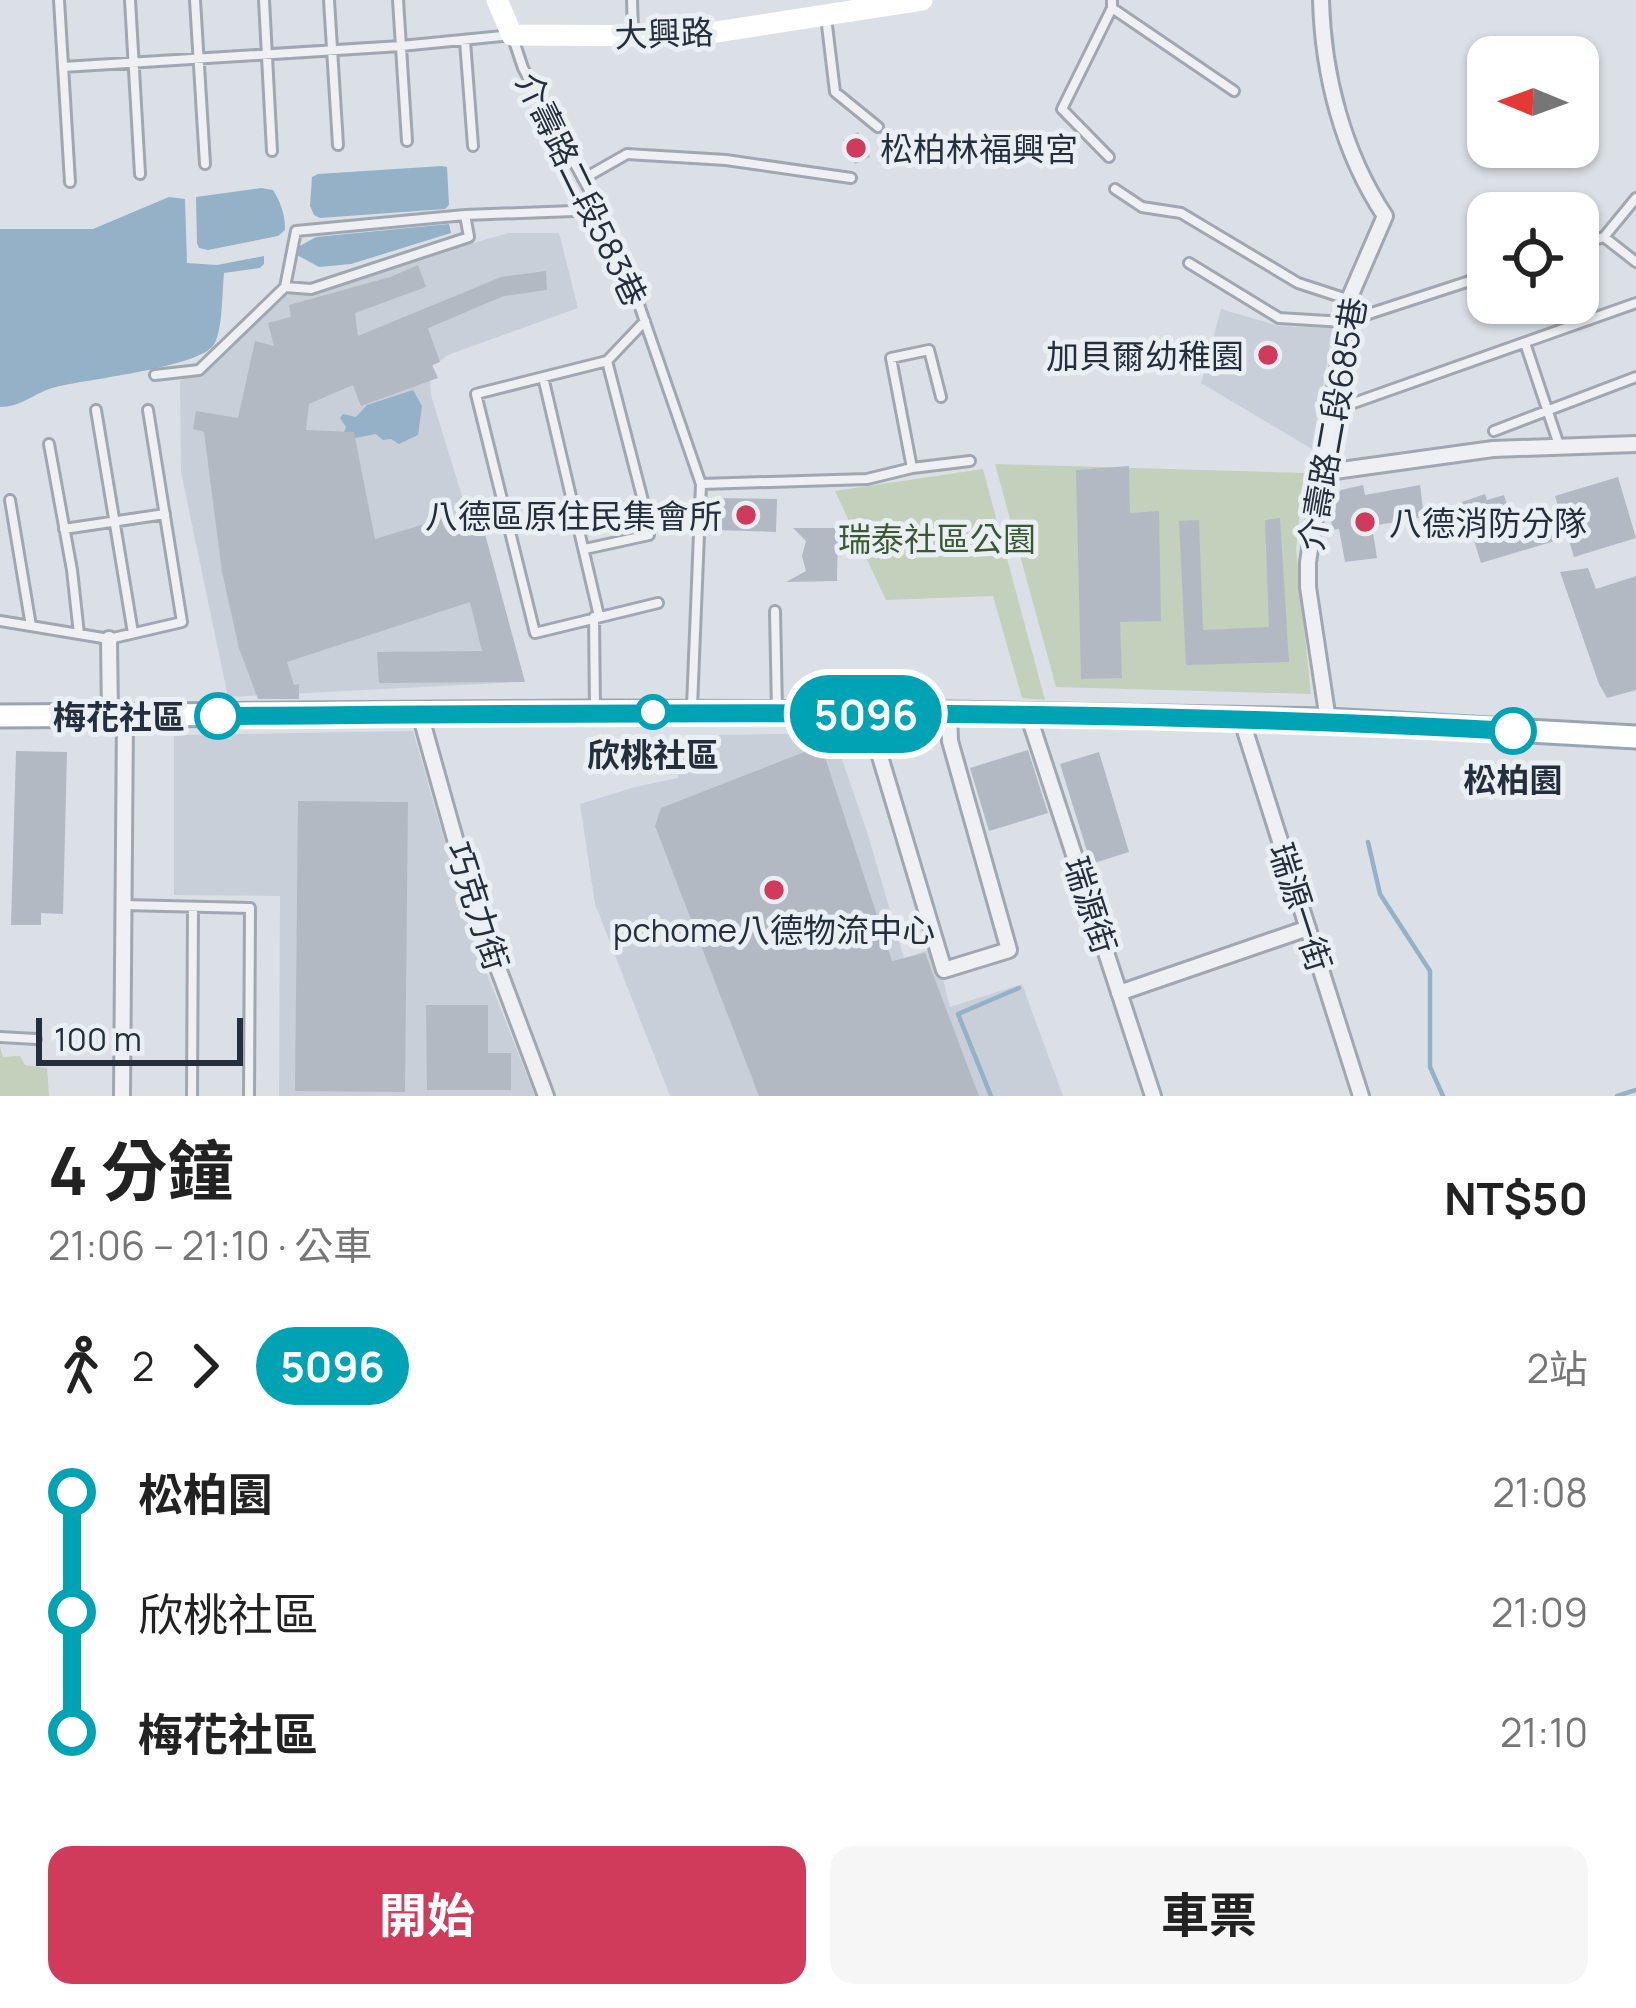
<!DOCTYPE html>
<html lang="zh-TW">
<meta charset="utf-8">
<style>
:root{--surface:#fff;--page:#f6f6f6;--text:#222;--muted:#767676;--accent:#d03b5c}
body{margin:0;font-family:Manrope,"Noto Sans TC",sans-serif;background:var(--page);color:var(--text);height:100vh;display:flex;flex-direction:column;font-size:45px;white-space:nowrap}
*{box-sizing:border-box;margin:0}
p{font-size:39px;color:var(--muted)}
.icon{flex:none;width:66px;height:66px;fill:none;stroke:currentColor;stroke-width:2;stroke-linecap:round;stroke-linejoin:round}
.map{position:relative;height:1096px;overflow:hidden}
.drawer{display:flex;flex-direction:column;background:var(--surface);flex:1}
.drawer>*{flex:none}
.badge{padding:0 24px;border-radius:39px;font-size:42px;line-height:78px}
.needle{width:78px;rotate:271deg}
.tools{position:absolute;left:1467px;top:36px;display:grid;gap:24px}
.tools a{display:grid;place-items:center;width:132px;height:132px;border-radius:24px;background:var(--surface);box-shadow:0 3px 9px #0004;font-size:60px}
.scale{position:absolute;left:36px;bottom:30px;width:207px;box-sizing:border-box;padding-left:12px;border:6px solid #252f3c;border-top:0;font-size:33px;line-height:42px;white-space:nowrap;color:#252f3c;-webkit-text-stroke:9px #eaeff4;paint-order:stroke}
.map>.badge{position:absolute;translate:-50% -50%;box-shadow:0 0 0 6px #fff}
.legs{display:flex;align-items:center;gap:18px;height:132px;padding:0 48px;font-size:39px}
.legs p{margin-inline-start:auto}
.overview{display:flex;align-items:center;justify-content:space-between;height:204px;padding:0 48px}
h1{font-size:66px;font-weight:700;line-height:90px}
.cta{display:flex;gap:24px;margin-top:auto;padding:24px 48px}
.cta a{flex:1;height:138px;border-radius:24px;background:var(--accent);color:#fff;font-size:48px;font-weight:700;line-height:138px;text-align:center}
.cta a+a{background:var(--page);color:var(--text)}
ul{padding:0 48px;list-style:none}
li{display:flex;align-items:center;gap:42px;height:120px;font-size:45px}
li i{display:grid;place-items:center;width:18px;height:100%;margin:0 15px;background:currentColor}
li i::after{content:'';width:30px;height:30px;margin:-15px;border:9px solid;border-radius:50%;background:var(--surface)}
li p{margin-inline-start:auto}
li:first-child i{background:linear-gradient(#0000 50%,currentColor 0)}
li:last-child i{background:linear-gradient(currentColor 50%,#0000 0)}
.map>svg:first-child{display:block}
.built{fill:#c9cfd8}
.green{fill:#c2d0bc}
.water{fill:#94b1c7}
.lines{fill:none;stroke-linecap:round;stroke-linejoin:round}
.stream{stroke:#94b1c7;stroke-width:4.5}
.building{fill:#b2b9c3}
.lane-casing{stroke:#a1a7b0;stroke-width:14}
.street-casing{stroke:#a1a7b0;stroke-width:20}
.primary-casing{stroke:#9aa5b2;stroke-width:27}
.lane{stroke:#eef0f4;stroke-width:8}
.street{stroke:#eef0f4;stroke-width:14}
.secondary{stroke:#fff;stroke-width:21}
.primary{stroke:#fff;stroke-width:21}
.line-1-casing{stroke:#fff;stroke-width:27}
.line-1{stroke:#00a3b4;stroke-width:18}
.poi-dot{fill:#d03b5c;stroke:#eaeff4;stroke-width:4.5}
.stop-1-dot{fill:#fff;stroke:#00a3b4;stroke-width:6}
.labels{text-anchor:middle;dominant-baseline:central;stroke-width:10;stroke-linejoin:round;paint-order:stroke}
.street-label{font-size:33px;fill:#252f3c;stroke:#eaeff4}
.poi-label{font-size:33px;fill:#252f3c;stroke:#eaeff4;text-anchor:start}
.park-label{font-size:33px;fill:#3c5832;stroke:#eaeff4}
.stop-label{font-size:33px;font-weight:bold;fill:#252f3c;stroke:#eaeff4}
</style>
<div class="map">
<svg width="1636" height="1096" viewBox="0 0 1636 1096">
<rect width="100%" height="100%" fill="#dbe0e6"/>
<path class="built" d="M509 233H559L578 308 448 355 429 369 431 395 519 682 228 697 181 472 180 381 281 297Z
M1221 309 1279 326 1333 328 1312 449 1201 383Z
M413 731 471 933 535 1096H279L280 896 174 895V735Z
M833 733 868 835 904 958 935 948 950 1007 1022 984 1063 1096H670L595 904 580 804 635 787 678 778V739L713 735Z"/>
<path class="green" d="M995 464 1304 473 1296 549 1311 694 1056 687Z
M983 469 1045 700 1022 698 993 596 886 600 835 491Z
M0 1046 3 1057 20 1056 25 1065 47 1068 49 1096H0Z"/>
<path class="water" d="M442 166 447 167 449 205 445 209 320 218 314 215 310 206 312 177 318 174Z
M261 188 273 190C281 203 285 214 285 230L278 236 208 250 199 248 197 243 196 197Z
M169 197 185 199 187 263 217 265 264 256V264L260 268 224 273C222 291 223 333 213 346 193 369 84 379 52 388 33 394 21 407 0 407V229H93Z
M449 224 451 233 351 264 319 267 297 255 296 248 316 237Z
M413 390 422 406 418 435 399 444 391 439 383 440 376 434 355 438 344 432 346 427 340 418 343 414 356 417 367 405Z"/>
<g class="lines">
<path class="stream" d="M1368 842 1380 894 1430 971V1067L1443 1096
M991 1096 958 1014 1019 988
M1617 1096 1636 1090"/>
</g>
<path class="building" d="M858 132 870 157 855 164 843 140Z
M418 265 426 287 355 313 358 336 501 277 546 271 547 290 504 296 428 328 440 362 432 365 438 378 361 406 353 385 309 404 306 430 354 432 375 539 478 508 525 682 379 683 377 652 482 651 470 602 287 662 294 685 299 684V699H258L239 648 222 572 204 432 193 429 196 411 238 418 255 341 274 346 268 323 291 317 289 305 390 277Z
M1129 466 1130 513 1159 511 1161 621 1120 622 1122 678 1081 679 1076 470Z
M1618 477 1636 538 1574 557 1568 537 1481 563 1462 502 1485 494 1487 500 1504 495 1516 534 1562 519 1555 496Z
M1363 485 1365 495 1420 485 1424 517 1372 526 1377 558 1345 562 1339 529 1332 530 1330 503 1341 490Z
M716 498 777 499 776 532 715 530Z
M1280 518 1289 662 1186 665 1179 521 1199 520 1203 630 1269 627 1265 520Z
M793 528H838L837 581 786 582 806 571 802 556 806 541Z
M1588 568 1596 589 1636 576V690L1607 698 1599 684 1560 572Z
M1028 750 1048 813 989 831 970 768Z
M16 751 67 752 63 914 41 913V925H11Z
M807 751H823L892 961 925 953 979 1096H759L655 826 661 808Z
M1099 752 1129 852 1091 864 1060 764Z
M298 801 408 802 405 1092 295 1091Z
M426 1005H488V1053H511V1090H427Z"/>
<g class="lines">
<g class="lane-casing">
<path id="lane" d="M59 0 70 182
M130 0 140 174
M195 0 205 164
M264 0 272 151
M329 0 338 145
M398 0 407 141
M632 0 633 33
M1112 8 1234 91
M826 17 835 92 878 127
M465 41 473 146
M63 67 401 46 512 35 523 68 600 210 635 293 701 484 692 707
M1109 157 1062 109 1112 8V0
M583 179 627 154 726 160 851 178
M1115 189 1142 207 1181 213 1298 283 1347 299
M1604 237 1636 262
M1578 245 1604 237 1636 198
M1189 263 1279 318 1344 322 1488 275
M285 287 311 289 469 237 465 215
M1525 343 1559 445
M607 361 476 394 535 633 658 603
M607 361 645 321
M155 375 199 370 285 287 296 231 465 215 600 210
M543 377 599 616
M96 410 133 633
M1331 411 1636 303
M1494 431 1636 377
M49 444 72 570 79 634
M912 468 891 358 929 350 941 397
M701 484 867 479 912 468 970 461
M10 500 31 626
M64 529 165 514
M585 549 649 535 648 520 607 361
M775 611 777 711
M594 617 595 710
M0 621 109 639 182 622 148 410
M123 905 250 908 249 1096
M0 1037 36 1039
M192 1096 193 907"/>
</g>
<g class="street-casing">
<path id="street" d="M1321 0C1323 75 1343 153 1385 216L1349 299 1308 562V587L1328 720
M1320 473 1493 449 1636 444
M109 639 110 717
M420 714 471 896 546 1096
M875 714 879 753 944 970 1009 950 950 741 949 713
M1028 714 1153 1096
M1241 718 1361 1096
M1119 993 1308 928
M122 1096 125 716"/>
</g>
<g class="primary-casing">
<path id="primary" d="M0 716 595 712 949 713 1328 720 1636 737"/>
</g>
<use href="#lane" class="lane"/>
<use href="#street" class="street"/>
<path class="secondary" d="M497 0 512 35 690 36 922 0"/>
<use href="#primary" class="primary"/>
</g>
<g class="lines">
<g class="line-1-casing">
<path id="line-1" d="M218 716C650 713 1082 707 1513 731"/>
</g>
<use href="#line-1" class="line-1"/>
</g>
<g class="poi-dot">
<circle cx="856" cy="148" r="12"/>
<circle cx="1268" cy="355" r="12"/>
<circle cx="746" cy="515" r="12"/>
<circle cx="1365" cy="522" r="12"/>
<circle cx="774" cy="890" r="12"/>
</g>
<g class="stop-1-dot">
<circle cx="653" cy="712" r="15"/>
<circle cx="218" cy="716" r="21"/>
<circle cx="1513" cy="731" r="21"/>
</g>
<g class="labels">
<g class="street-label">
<text transform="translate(664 33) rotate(-2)">大興路</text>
<text transform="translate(582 189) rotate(64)">介壽路二段583巷</text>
<text transform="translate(1332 424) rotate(-80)">介壽路二段685巷</text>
<text transform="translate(1091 905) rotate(72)">瑞源街</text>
<text transform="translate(478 906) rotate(72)">巧克力街</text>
<text transform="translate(1301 907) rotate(72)">瑞源一街</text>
</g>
<g class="poi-label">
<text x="880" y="148">松柏林福興宮</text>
<text x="1244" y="355" text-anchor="end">加貝爾幼稚園</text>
<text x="722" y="515" text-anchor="end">八德區原住民集會所</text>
<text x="1389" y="522">八德消防分隊</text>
<text x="774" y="929" text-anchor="middle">pchome八德物流中心</text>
</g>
<g class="park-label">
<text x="937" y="538">瑞泰社區公園</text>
</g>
<g class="stop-label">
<text x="185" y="716" text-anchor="end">梅花社區</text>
<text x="653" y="754">欣桃社區</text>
<text x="1513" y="779">松柏園</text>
</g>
</g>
</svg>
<div class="tools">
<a><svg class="needle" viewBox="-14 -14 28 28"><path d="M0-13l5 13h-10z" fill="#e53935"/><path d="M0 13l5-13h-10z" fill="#767676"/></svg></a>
<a><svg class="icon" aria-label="locate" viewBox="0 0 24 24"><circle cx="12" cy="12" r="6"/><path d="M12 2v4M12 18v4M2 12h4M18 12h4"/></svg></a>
</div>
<div class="scale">100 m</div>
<b class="badge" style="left:866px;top:714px;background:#00a3b4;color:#fff">5096</b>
</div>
<section class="drawer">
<div class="overview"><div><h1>4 分鐘</h1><p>21:06 – 21:10 · 公車</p></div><b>NT$50</b></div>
<div class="legs"><svg class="icon" aria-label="walk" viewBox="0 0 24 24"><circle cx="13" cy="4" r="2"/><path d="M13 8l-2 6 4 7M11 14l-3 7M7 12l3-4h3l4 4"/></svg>2<svg class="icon" aria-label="forward" viewBox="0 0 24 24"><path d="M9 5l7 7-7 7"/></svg><b class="badge" style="background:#00a3b4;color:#fff">5096</b><p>2站</p></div>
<ul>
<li><i style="color:#00a3b4"></i><b>松柏園</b><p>21:08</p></li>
<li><i style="color:#00a3b4"></i><span>欣桃社區</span><p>21:09</p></li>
<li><i style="color:#00a3b4"></i><b>梅花社區</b><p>21:10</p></li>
</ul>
<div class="cta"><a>開始</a><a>車票</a></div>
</section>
